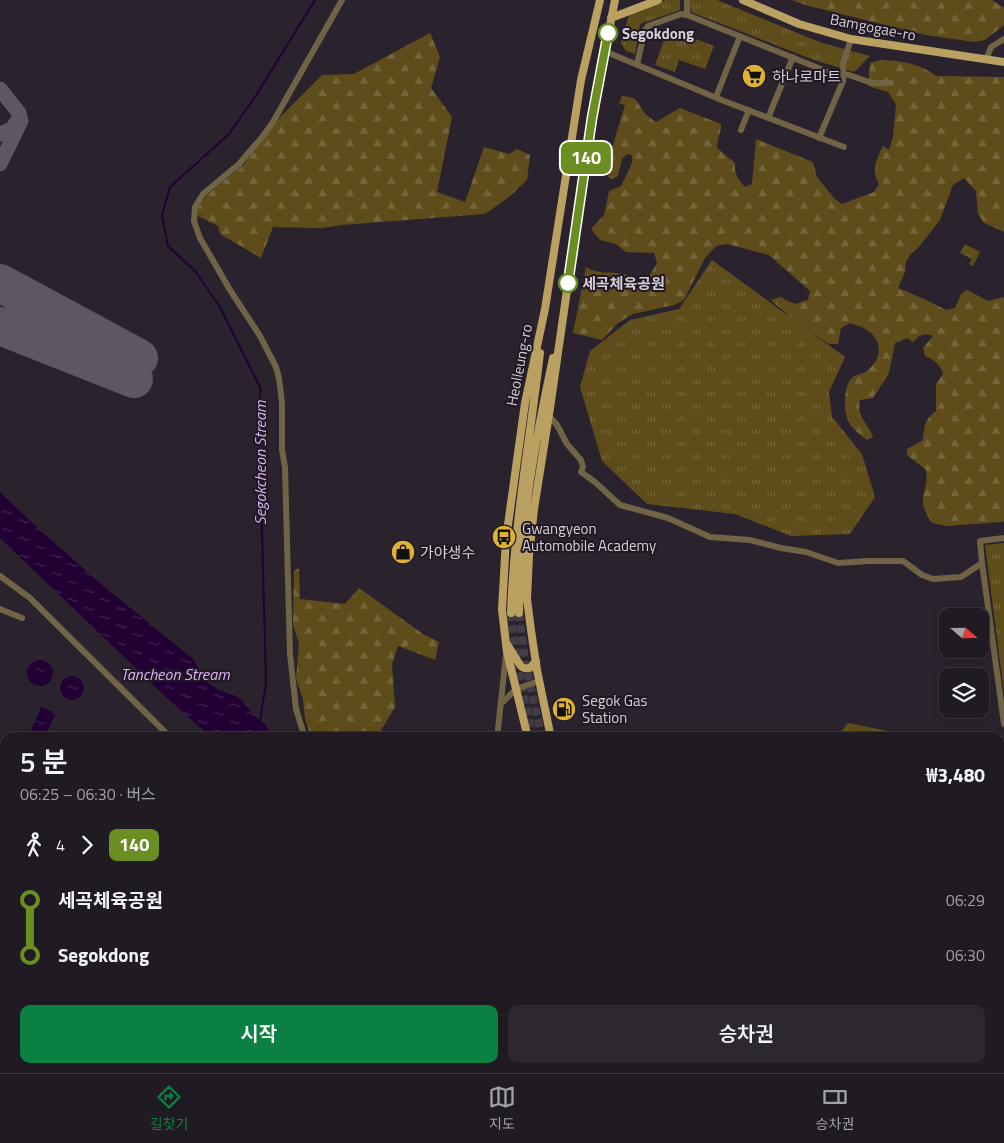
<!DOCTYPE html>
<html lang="ko">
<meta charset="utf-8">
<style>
:root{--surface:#201a22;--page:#2d272f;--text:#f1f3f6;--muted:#a2a1a5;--line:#3d3840;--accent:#0b8043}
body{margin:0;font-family:"Titillium Web","Noto Sans KR",sans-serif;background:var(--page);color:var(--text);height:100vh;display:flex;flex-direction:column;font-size:19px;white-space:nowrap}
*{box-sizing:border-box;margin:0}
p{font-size:16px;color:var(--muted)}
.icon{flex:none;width:28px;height:28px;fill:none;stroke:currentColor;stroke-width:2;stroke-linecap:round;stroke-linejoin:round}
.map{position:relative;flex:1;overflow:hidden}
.drawer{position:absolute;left:0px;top:732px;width:1005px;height:341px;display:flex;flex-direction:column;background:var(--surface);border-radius:15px 15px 0 0;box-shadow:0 2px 8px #0003,0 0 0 1px var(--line)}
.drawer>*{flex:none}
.badge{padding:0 10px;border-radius:8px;font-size:18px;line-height:32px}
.needle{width:32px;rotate:110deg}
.fabs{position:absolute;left:939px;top:608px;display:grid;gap:10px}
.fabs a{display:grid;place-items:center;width:50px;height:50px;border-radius:10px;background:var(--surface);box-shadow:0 2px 8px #0003,0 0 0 1px var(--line);font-size:25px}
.map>.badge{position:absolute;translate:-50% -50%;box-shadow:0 0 0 2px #fff}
.legs{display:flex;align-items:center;gap:8px;height:55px;padding:0 20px;font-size:16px}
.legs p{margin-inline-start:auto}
.headline{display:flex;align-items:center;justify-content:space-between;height:85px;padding:0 20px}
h1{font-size:28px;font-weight:600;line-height:38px}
.button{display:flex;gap:10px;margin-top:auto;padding:10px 20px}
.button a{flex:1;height:58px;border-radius:10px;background:var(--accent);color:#fff;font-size:20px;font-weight:600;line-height:58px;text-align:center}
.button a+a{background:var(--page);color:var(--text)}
ul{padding:0 20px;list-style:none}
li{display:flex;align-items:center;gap:18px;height:55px;font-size:19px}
li i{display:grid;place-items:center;width:8px;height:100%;margin:0 6px;background:currentColor}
li i::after{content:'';width:12px;height:12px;margin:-6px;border:4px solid;border-radius:50%;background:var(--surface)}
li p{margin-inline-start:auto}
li:first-child i{background:linear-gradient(#0000 50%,currentColor 0)}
li:last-child i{background:linear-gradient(currentColor 50%,#0000 0)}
.dock{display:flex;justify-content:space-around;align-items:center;height:70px;border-top:1px solid var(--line);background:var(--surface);font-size:14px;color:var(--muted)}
.dock a{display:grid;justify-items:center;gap:2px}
.dock .selected{color:var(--accent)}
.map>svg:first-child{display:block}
.forest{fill:url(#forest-firs)}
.park{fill:url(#park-tufts)}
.water{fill:url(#water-ripples)}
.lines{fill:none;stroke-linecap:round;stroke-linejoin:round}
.stream{stroke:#230034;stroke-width:2}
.taxiway{stroke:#5e5761;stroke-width:15}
.runway{stroke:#5e5761;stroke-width:38}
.major-tunnel{stroke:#443d47;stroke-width:8;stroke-dasharray:8 4;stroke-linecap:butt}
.minor{stroke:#706346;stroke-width:6}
.major{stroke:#baa061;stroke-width:8}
.highway{stroke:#d7b86b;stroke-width:9}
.line-1-casing{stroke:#fff;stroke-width:11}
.line-1{stroke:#6b8e23;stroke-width:8}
.stop-1-dot{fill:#fff;stroke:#6b8e23;stroke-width:2.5}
.labels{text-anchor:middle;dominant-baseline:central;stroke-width:4;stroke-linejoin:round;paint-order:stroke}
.street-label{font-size:15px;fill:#d4cfd7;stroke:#201924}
.stop-label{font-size:15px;font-weight:bold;fill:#d4cfd7;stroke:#201924;text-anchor:start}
.poi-label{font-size:15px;fill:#d4cfd7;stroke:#201924;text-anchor:start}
.water-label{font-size:16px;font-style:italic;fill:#deb3f9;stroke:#201924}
</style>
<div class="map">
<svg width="1004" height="1073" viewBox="0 0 1004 1073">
<defs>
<pattern id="forest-firs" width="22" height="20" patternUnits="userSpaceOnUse" patternTransform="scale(1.25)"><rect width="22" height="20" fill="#5e4c1b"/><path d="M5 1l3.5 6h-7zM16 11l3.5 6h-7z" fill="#74653b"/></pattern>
<pattern id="park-tufts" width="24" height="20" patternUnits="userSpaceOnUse" patternTransform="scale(1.25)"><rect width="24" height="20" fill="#5e4c1b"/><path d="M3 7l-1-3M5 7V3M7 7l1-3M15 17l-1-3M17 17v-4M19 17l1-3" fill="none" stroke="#74653b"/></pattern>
<pattern id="water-ripples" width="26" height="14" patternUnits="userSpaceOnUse" patternTransform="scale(1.25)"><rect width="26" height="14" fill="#230034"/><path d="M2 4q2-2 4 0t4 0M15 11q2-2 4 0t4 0" fill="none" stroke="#422451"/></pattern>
</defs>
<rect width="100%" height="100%" fill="#2a232e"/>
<path class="forest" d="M792 0H992L1004 8V25L985 40 974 42 926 35 805 5Z
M430 33 440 57 431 88 452 117 437 192 465 202 484 147 509 154 517 149 530 155 527 180 509 197 485 214 342 225 322 228 273 227 261 258 220 234 218 226 198 216V207L207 195 243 165 280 117 322 75 354 74Z
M880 60C899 60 922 64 936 76L1004 77V232L984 223 978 214 976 191 964 178 953 185 940 220 917 249 911 254 906 262 905 272 898 288 924 299 946 310 955 308 961 294 967 290 988 301 1004 297V521L1002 522 947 526 932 523C914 496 929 496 926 470L907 455V449L923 440C924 426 925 419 936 411V384L943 374C940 364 934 360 925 356L923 348 933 336C923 332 920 335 913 342L907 338 895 343 889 373 873 398 860 400C856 416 868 423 873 437L867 440C862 436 856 432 852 427 843 415 843 395 849 382 854 372 862 376 868 370 883 358 883 339 865 329 861 326 855 325 850 323L841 328 838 344H829L797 323 771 300 780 297 795 304 808 300 810 291 769 255 727 244 716 246 705 258 684 300 674 305 633 314 618 323 602 340 573 333 586 267C600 276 612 270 627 275V280L634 287 641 290 657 263 654 253 626 252 616 244 600 240 591 229 604 215 609 191 621 186 632 163V155L627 154 622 159 618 176 612 179 608 177 612 148 625 105 619 103 622 96C639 98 635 99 643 111 646 116 652 119 656 122L680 108 721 124C721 133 717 139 717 148L735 163C734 173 738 179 745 187L752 184 756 139 813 162 817 177 834 198 842 204 874 192 879 184C871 170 876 160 883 146L889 150 893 137 896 104 888 92 868 86 870 63Z
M299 568 300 599 345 604 359 588 423 634 439 642 435 660 398 646 392 664 395 707 380 732 343 733 329 731 325 737H311L305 719 303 699 296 679 299 644 293 624 294 571Z"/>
<path class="park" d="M665 0H680V10L640 24 635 54 626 51 621 43 629 15Z
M689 0H717L822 43 870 56 854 72 814 60 691 12Z
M688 36 714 46 705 69 679 60 675 72 655 65 664 40 674 37 686 40Z
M965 244 980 252 973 266 969 264 972 259 960 253Z
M712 260 845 357 829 392 832 417 862 454 875 497 850 534 791 536 735 514 647 504 602 461 580 387 590 351 630 320 679 309Z
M1004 543V693L985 545Z
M848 723 913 736V737H837Z"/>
<path class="water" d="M0 492 40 530 101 584 193 659 208 683 219 690 236 696 242 701 255 716 265 724 272 737 210 736 168 699 0 538Z
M27 673a13 13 0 1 1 26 0a13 13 0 1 1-26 0Z
M60 688a12 12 0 1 1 24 0a12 12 0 1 1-24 0Z
M41 707 56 713 45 737H28Z
M1004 966V1027H1000V967Z
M482 1069H699L698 1070 687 1069 685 1073H485Z"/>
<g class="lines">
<path class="stream" d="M260 720 266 683 262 531 258 477 261 433 260 387 220 307 196 272 168 246 162 215 170 187 229 134 255 97 315 0"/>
<path class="taxiway" d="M0 89 19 113 21 121 0 164
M0 134 12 129 18 120"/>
<path class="runway" d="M0 283 139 358
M0 326 134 379"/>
<path class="major-tunnel" d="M511 613C514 655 524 696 533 738
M519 613 525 661 542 738
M537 1073V1069
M549 1073 550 1069"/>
<path class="minor" d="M687 15 843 78
M604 51 724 101 844 147
M986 60 991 47 1004 39
M637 64 645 30 648 26 681 14 687 15V0
M843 78 846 74 872 83H891
M716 97 740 36
M768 118 793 57
M741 130 749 110
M819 138 843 81V64L851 39
M549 416 557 425 567 444 581 460 583 467 581 472 595 482 620 505 668 518 710 537 750 540 781 548 806 552 838 563 869 561H903L922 575 933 579 961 577 982 563
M1004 538 980 541 982 563 1004 724
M0 576 30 598 171 738
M0 609 22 618
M502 703 516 689 539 681
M305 738 296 709 290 654 285 467 282 450V403L279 378 276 367 260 336 230 290 200 238 194 221 195 207 203 194 239 164 263 136 273 122 342 0
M497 738 506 655
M450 1073V1069"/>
<path class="major" d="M743 0 799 24 851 39 1004 62
M611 18 658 0
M511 613C514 526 530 440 540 353
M519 613C519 527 535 442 553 358
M506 643C509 647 520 666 522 667 525 669 527 668 530 668L536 661
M528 738 507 652 502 610 506 539 525 403 545 309 581 80 600 0
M551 738 537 670 531 630 527 599 529 556 534 509 550 408 592 117 615 0
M1000 899 1004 898
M606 1069 607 1073
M623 1069 624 1073"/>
<path class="highway" d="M0 1037 5 1039
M0 1050 5 1052
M44 1069 54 1073
M73 1069 82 1073
M0 1070 8 1073"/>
</g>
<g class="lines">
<g class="line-1-casing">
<path id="line-1" d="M568 283 592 118 608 33"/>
</g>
<use href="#line-1" class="line-1"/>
</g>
<defs>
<g id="supermarket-disc" transform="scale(1.25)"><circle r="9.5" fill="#ddb133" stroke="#201924"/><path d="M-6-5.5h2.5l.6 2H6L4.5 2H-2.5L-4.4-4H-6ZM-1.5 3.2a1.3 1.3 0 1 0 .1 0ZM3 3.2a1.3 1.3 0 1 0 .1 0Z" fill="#111"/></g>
<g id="bus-disc" transform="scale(1.25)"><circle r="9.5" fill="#ddb133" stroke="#201924"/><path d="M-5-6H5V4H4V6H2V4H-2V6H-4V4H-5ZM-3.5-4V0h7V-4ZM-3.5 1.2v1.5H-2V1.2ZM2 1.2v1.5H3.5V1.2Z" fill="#111"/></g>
<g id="shop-disc" transform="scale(1.25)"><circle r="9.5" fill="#ddb133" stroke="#201924"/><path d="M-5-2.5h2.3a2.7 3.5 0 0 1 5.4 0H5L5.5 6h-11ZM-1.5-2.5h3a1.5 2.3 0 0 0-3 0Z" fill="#111"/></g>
<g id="fuel-disc" transform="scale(1.25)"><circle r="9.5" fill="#ddb133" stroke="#201924"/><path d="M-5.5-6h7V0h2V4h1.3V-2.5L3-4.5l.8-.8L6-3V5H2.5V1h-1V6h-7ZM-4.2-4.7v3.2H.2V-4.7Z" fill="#111"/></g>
</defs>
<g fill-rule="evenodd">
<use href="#supermarket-disc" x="754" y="76"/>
<use href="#bus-disc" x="504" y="537"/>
<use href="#shop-disc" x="403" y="552"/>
<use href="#fuel-disc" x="564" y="709"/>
</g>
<g class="stop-1-dot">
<circle cx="608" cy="33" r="9"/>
<circle cx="568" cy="283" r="9"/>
</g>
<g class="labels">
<g class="street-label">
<text transform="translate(873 27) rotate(11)">Bamgogae-ro</text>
<text transform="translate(519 365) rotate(-79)">Heolleung-ro</text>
</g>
<g class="stop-label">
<text x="622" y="33">Segokdong</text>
<text x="582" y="283">세곡체육공원</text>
</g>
<g class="poi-label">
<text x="772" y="76">하나로마트</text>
<text x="522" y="528">Gwangyeon<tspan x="522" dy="17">Automobile Academy</tspan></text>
<text x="420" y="552">가야생수</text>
<text x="582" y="700">Segok Gas<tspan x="582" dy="17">Station</tspan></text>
</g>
<g class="water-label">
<text transform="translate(260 463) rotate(-90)">Segokcheon Stream</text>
<text x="175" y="674">Tancheon Stream</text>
</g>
</g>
</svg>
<div class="fabs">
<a><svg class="needle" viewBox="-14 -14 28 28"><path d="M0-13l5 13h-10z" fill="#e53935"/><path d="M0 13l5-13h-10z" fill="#a2a1a5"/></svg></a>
<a><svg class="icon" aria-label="layers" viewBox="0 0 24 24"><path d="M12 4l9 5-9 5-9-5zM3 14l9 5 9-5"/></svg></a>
</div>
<b class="badge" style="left:586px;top:158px;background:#6b8e23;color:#fff">140</b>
<section class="drawer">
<div class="headline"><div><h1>5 분</h1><p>06:25 – 06:30 · 버스</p></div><b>₩3,480</b></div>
<div class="legs"><svg class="icon" aria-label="walk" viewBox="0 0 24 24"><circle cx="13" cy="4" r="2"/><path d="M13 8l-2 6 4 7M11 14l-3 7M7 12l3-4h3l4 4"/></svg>4<svg class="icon" aria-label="forward" viewBox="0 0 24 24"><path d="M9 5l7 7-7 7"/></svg><b class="badge" style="background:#6b8e23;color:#fff">140</b></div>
<ul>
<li><i style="color:#6b8e23"></i><b>세곡체육공원</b><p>06:29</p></li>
<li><i style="color:#6b8e23"></i><b>Segokdong</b><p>06:30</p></li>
</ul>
<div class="button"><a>시작</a><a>승차권</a></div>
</section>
</div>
<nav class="dock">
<a class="selected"><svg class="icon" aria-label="directions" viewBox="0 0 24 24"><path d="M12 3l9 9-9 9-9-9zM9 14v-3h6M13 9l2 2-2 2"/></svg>길찾기</a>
<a><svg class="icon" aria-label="map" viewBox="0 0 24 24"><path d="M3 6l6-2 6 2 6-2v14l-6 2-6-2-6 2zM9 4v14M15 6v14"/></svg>지도</a>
<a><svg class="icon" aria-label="tickets" viewBox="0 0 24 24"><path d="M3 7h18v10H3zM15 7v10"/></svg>승차권</a>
</nav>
